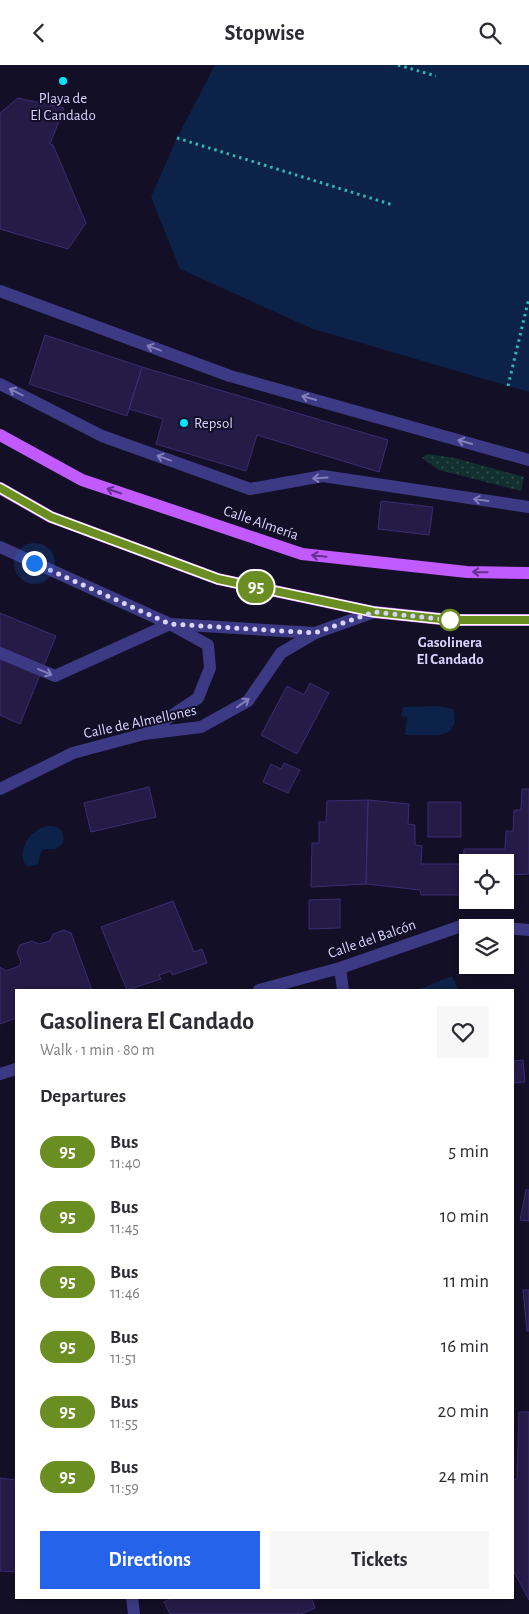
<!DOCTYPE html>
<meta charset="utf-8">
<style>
:root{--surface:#fff;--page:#f7f7f7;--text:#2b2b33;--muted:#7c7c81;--accent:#2563eb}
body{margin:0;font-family:"Alegreya Sans",sans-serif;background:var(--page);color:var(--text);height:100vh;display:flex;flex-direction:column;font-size:19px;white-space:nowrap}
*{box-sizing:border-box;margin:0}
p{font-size:16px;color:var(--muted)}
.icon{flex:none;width:28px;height:28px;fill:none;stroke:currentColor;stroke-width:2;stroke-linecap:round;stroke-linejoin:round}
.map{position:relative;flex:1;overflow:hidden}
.drawer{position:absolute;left:15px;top:924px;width:499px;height:610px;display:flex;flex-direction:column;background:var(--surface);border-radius:0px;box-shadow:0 2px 8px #0003}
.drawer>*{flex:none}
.badge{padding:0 10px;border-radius:16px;font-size:18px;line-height:32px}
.buttons{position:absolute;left:459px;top:789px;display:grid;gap:10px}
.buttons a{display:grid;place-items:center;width:55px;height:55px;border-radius:0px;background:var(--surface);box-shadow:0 2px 8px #0003;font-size:25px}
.you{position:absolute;width:25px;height:25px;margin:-12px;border:4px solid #fff;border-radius:50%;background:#1a73e8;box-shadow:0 0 0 8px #1a73e833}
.map>.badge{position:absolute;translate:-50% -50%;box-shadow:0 0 0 2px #fff}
h2{padding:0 25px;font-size:19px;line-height:45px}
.round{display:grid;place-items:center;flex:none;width:52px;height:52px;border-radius:0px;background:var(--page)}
.headline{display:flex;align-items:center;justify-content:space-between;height:85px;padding:0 25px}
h1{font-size:24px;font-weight:700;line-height:38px}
.primary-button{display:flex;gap:10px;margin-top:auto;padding:10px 25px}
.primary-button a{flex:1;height:58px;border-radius:0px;background:var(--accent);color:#fff;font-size:20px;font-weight:700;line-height:58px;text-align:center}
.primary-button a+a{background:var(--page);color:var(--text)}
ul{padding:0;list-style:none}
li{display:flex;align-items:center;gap:15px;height:65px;padding:0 25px}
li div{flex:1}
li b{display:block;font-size:19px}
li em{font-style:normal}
li .badge{min-width:55px;font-weight:700;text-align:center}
header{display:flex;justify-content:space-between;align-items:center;height:65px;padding:0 25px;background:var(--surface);font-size:22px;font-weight:700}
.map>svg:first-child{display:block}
.garden{fill:url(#garden-dots)}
.water{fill:#0c2248}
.building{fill:#241b47;stroke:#3b2d73}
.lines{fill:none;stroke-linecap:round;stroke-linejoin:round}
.path{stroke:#2fb8b0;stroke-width:3;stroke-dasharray:2.5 4;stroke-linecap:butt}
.lane{stroke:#3d3a85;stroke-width:12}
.street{stroke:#3d3a85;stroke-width:12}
.primary{stroke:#c25bff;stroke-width:12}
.oneway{stroke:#837fbc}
.oneway2{stroke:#623188}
.line-casing{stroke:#fff;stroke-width:11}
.line{stroke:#6b8e23;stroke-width:8}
.walk{stroke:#d9d4ff;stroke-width:5;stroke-dasharray:0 9}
.poi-dot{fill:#00e5ff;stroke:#130f26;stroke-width:2}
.stop-dot{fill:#fff;stroke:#6b8e23;stroke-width:2.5}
.labels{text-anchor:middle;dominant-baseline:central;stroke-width:4;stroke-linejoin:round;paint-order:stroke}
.poi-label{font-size:15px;fill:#d9d4ff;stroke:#130f26}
.street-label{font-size:15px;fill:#d9d4ff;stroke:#130f26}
.stop-label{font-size:15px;font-weight:bold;fill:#d9d4ff;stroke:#130f26}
</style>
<header><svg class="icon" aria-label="back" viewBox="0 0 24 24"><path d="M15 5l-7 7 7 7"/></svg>Stopwise<svg class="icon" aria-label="search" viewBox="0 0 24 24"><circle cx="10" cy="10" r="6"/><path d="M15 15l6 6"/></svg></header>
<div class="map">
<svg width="529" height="1549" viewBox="0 0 529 1549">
<defs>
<pattern id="garden-dots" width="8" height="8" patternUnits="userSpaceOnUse" patternTransform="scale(1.25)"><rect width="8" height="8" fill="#12302f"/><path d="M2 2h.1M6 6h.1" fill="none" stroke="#344d4e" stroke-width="1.8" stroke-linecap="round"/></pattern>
</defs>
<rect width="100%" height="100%" fill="#130f26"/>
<path class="garden" d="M427 389 455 393 524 412 521 426 439 405 422 393Z"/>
<path class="water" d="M215 0H529V327L313 264 180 204 151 132 177 73Z
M435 641 446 642 454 645 455 658 449 667 440 670H405L407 652 401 651 403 642Z
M47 761C59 760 65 766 63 778L56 784H44L41 787 38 799C19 808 20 785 28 774 33 767 39 764 47 761Z
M452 911 458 925H417Z"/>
<path class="building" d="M18 33 64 43 50 79 53 80 86 158 68 184 0 164V48Z
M45 270 142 302 127 351 29 319Z
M142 302 388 375 379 407 257 370 246 406 156 379 163 354 129 344Z
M381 436 433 442 429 470 378 464Z
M0 548 56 571 20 659 0 650Z
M310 618 329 628 297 689 261 670 287 621 304 630Z
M284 698 300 705 288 728 263 717 271 699 281 704Z
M149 722 156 752 91 767 84 738Z
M522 724H529V809L505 810V798H468V809H463L464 784H505L506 766H513L514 745H521Z
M368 735 409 739 408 759 415 760V780L422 781 421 799H463V830H421L420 825 366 819Z
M368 735 366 819 311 822 312 778H319V757H326L327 736Z
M428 737H461V772H428Z
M340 834V863L309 864V835Z
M173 836 194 887 202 884 207 898 172 910 171 906 159 910 161 914 127 925 101 862Z
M64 865 71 868 92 925H16V953L0 959V902L6 906 19 901 21 897 17 887 20 880 32 876 39 879 50 876 53 869Z
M523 995 525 1017 514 1018 513 996Z
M526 1125H529V1156L520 1155Z
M523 1225H529V1266H527Z
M519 1347H529V1535L512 1503V1414H517Z
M0 1413 16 1415V1507L0 1506Z
M174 1532H311L315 1543 301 1549H170L164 1537Z"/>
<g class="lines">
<path class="path" d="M398 0 436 11
M177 73 393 140
M508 321 529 233"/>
<path class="lane" d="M0 226 230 311 529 395
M0 319 102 371 250 424 323 411 529 442
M0 588 55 611 170 559 315 568"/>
<path class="street" d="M0 482 170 559 208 580 210 603 198 633 146 668
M0 724 73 688 144 669 201 662 248 636 281 588 315 568 374 547
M505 863 529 865
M340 903 343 925
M259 925 340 903 464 860 495 862
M0 1009 16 1004
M132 1532 134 1549"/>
<path class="primary" d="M0 370 82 415 302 489 467 507 529 508
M0 423 51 452 218 514 374 547 451 555H529"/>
</g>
<defs><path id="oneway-shaft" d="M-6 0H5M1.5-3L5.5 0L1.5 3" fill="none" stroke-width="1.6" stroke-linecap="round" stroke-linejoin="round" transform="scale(1.25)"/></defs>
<g class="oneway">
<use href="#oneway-shaft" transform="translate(154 283) rotate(-160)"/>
<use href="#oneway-shaft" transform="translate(16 327) rotate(-153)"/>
<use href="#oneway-shaft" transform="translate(309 333) rotate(-164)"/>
<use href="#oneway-shaft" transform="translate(465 377) rotate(-164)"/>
<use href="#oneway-shaft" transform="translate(164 393) rotate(-160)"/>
<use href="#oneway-shaft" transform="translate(320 413) rotate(176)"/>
<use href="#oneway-shaft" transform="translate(481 435) rotate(-172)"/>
<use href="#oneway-shaft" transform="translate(45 607) rotate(23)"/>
<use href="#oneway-shaft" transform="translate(243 638) rotate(-35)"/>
</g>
<g class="oneway2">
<use href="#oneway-shaft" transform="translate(114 426) rotate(-161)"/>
<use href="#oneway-shaft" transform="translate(319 491) rotate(-174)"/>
<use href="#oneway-shaft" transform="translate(480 507) rotate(-179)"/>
</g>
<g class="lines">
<g class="line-casing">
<path id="line" d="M0 423 51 452 218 514 374 547 450 555H529"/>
</g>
<use href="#line" class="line"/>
<path class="walk" d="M34 498 170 559 315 568 374 547 450 555"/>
</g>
<g class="poi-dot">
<circle cx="63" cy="16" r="5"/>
<circle cx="184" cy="358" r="5"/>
</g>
<circle class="stop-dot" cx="450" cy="555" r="10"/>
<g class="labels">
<g class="poi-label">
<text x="63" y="33">Playa de<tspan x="63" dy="17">El Candado</tspan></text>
<text x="194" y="358" text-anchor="start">Repsol</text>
</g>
<g class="street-label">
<text transform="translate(261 458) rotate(19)">Calle Almería</text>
<text transform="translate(140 657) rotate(-12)">Calle de Almellones</text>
<text transform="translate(372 874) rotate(-19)">Calle del Balcón</text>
</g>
<g class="stop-label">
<text x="450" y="577">Gasolinera<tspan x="450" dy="17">El Candado</tspan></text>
</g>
</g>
</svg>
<div class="buttons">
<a><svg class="icon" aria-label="locate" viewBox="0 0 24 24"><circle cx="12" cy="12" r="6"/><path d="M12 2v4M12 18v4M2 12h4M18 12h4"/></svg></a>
<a><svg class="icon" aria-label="layers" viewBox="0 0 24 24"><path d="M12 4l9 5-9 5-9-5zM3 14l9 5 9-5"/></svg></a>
</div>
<div class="you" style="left:34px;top:498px"></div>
<b class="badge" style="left:256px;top:522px;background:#6b8e23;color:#fff">95</b>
<section class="drawer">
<div class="headline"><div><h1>Gasolinera El Candado</h1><p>Walk · 1 min · 80 m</p></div><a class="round"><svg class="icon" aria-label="heart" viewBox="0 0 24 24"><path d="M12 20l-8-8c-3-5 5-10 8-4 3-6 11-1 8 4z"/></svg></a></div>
<h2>Departures</h2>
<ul>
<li><span class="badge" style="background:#6b8e23;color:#fff">95</span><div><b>Bus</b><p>11:40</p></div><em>5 min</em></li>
<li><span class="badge" style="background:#6b8e23;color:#fff">95</span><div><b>Bus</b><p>11:45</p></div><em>10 min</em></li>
<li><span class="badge" style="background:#6b8e23;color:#fff">95</span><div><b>Bus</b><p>11:46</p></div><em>11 min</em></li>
<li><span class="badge" style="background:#6b8e23;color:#fff">95</span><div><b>Bus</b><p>11:51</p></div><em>16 min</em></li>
<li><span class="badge" style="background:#6b8e23;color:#fff">95</span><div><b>Bus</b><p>11:55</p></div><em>20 min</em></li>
<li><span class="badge" style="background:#6b8e23;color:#fff">95</span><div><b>Bus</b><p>11:59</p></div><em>24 min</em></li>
</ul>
<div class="primary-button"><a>Directions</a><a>Tickets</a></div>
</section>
</div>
